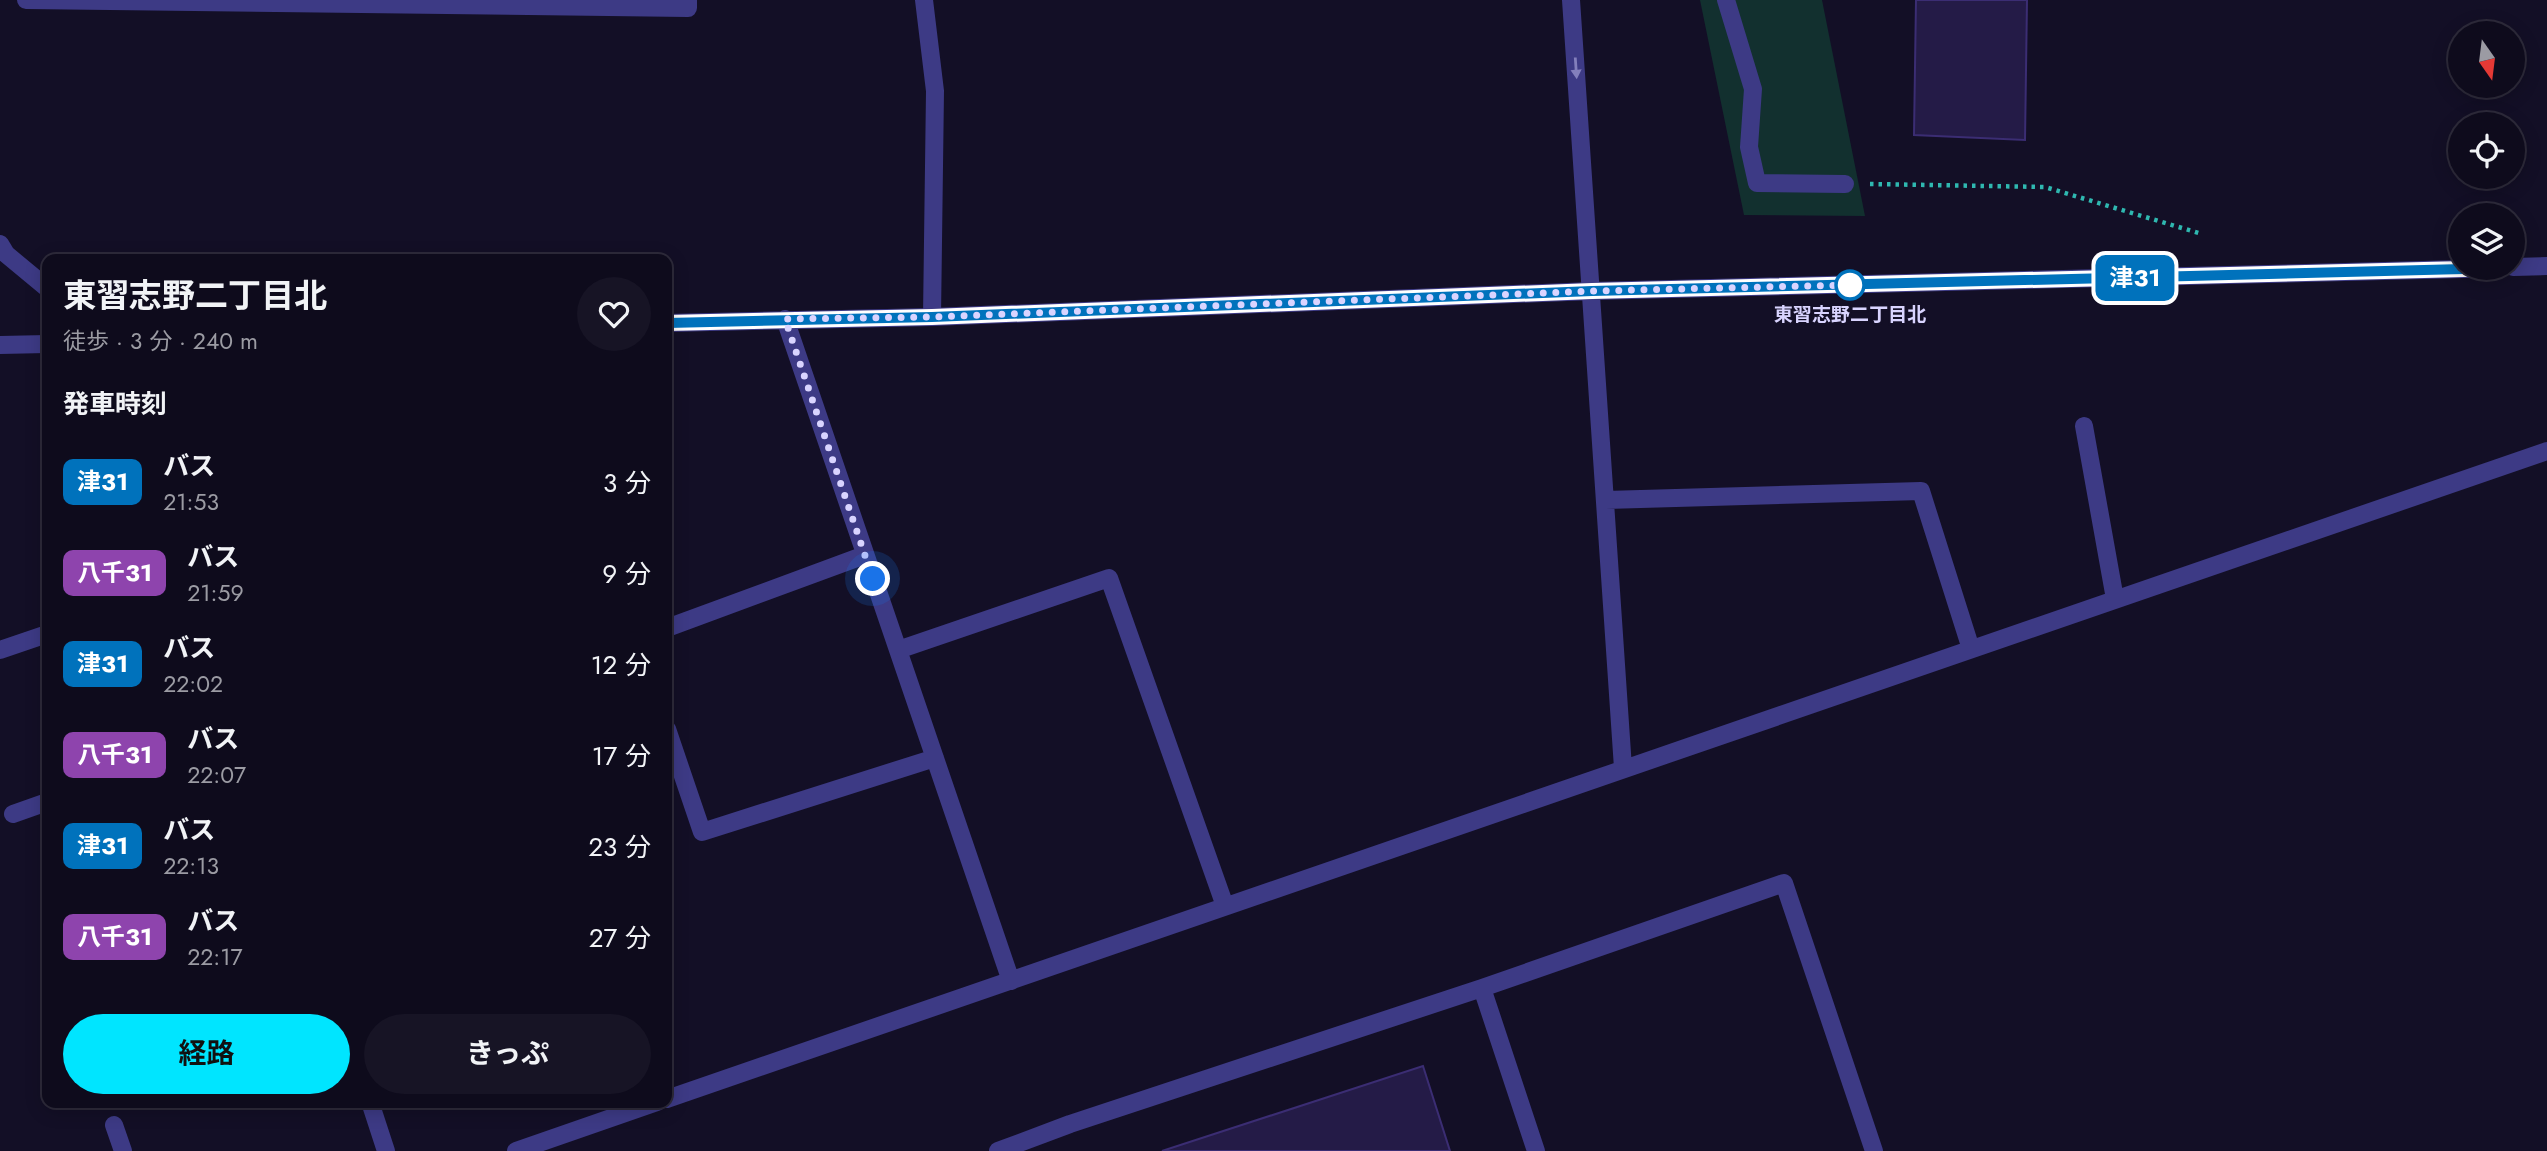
<!DOCTYPE html>
<html lang="ja">
<meta charset="utf-8">
<style>
:root{--surface:#0e0b1c;--page:#171425;--text:#f1f3f6;--muted:#9b9ba3;--line:#2e2b3b;--accent:#00e5ff}
body{margin:0;font-family:Jost,"Noto Sans JP",sans-serif;background:var(--page);color:var(--text);height:100vh;display:flex;flex-direction:column;font-size:26px;white-space:nowrap}
*{box-sizing:border-box;margin:0}
p{font-size:23px;color:var(--muted)}
.icon{flex:none;width:38px;height:38px;fill:none;stroke:currentColor;stroke-width:2;stroke-linecap:round;stroke-linejoin:round}
.map{position:relative;flex:1;overflow:hidden}
.panel{position:absolute;left:42px;top:254px;width:630px;height:854px;display:flex;flex-direction:column;background:var(--surface);border-radius:14px;box-shadow:0 4px 18px #0003,0 0 0 2px var(--line)}
.panel>*{flex:none}
.badge{padding:0 14px;border-radius:10px;font-size:24px;line-height:46px}
.needle{width:46px;rotate:166deg}
.controls{position:absolute;left:2448px;top:21px;display:grid;gap:14px}
.controls a{display:grid;place-items:center;width:77px;height:77px;border-radius:50%;background:var(--surface);box-shadow:0 4px 18px #0003,0 0 0 2px var(--line);font-size:35px}
.you{position:absolute;width:35px;height:35px;margin:-18px;border:5px solid #fff;border-radius:50%;background:#1a73e8;box-shadow:0 0 0 10px #1a73e833}
.map>.badge{position:absolute;translate:-50% -50%;box-shadow:0 0 0 4px #fff}
h2{padding:0 21px;font-size:26px;line-height:63px}
.round{display:grid;place-items:center;flex:none;width:74px;height:74px;border-radius:37px;background:var(--page)}
.headline{display:flex;align-items:center;justify-content:space-between;height:119px;padding:0 21px}
h1{font-size:33px;font-weight:700;line-height:52px}
.button{display:flex;gap:14px;margin-top:auto;padding:14px 21px}
.button a{flex:1;height:80px;border-radius:42px;background:var(--accent);color:#111;font-size:28px;font-weight:700;line-height:80px;text-align:center}
.button a+a{background:var(--page);color:var(--text)}
ul{padding:0;list-style:none}
li{display:flex;align-items:center;gap:21px;height:91px;padding:0 21px}
li div{flex:1}
li b{display:block;font-size:26px}
li em{font-style:normal}
li .badge{min-width:77px;font-weight:700;text-align:center}
.map>svg:first-child{display:block}
.green{fill:#12302f}
.building{fill:#241b47;stroke:#3b2d73;stroke-width:2}
.lines{fill:none;stroke-linecap:round;stroke-linejoin:round}
.path{stroke:#2fb8b0;stroke-width:4.5;stroke-dasharray:3.5 5;stroke-linecap:butt}
.minor{stroke:#3d3a85;stroke-width:18}
.oneway{fill:#837fbc}
.line-casing{stroke:#fff;stroke-width:16}
.line{stroke:#0072bc;stroke-width:10}
.walk{stroke:#d9d4ff;stroke-width:7;stroke-dasharray:0 12.6}
.stop-dot{fill:#fff;stroke:#0072bc;stroke-width:3.5}
.labels{text-anchor:middle;dominant-baseline:central;stroke-width:5;stroke-linejoin:round;paint-order:stroke}
.stop-label{font-size:19px;font-weight:bold;fill:#d9d4ff;stroke:#130f26}
</style>
<div class="map">
<svg width="2547" height="1151" viewBox="0 0 2547 1151">
<rect width="100%" height="100%" fill="#130f26"/>
<path class="green" d="M1700 0H1822L1865 216 1744 215Z"/>
<path class="building" d="M1916 0H2027L2025 140 1914 135Z
M1423 1066 1450 1151H1162Z"/>
<g class="lines">
<path class="path" d="M1870 184 2045 187 2202 234"/>
<path class="minor" d="M26 0 688 8V0
M924 0 935 91 932 317
M1571 0 1623 768
M1726 0 1753 89 1749 147 1757 183 1845 184
M0 244 6 254 47 288
M2513 267 2547 266
M785 319 1011 981
M667 323 932 317 1592 291 2501 268
M0 345 47 344
M2084 426 2115 599
M1606 500 1921 491 1971 649
M667 628 865 555
M0 650 47 634
M898 650 1109 578 1225 906
M667 729 702 832 935 758
M13 814 47 802
M1482 988 1536 1151
M667 1099 2547 451
M370 1102 386 1151
M114 1125 123 1151
M516 1151 657 1102
M998 1151 1070 1124 1482 988 1784 883 1874 1151"/>
</g>
<defs><path id="oneway-solid" d="M-6-.8H1V-3.2L6.5 0L1 3.2V.8H-6Z" transform="scale(1.75)"/></defs>
<use class="oneway" href="#oneway-solid" transform="translate(1576 68) rotate(86)"/>
<g class="lines">
<g class="line-casing">
<path id="line" d="M667 323 932 317 1592 291 2503 268"/>
</g>
<use href="#line" class="line"/>
<path class="walk" d="M873 579 785 319 932 317 1592 291 1850 285"/>
</g>
<circle class="stop-dot" cx="1850" cy="285" r="14"/>
<g class="labels">
<g class="stop-label">
<text x="1850" y="314">東習志野二丁目北</text>
</g>
</g>
</svg>
<div class="controls">
<a><svg class="needle" viewBox="-14 -14 28 28"><path d="M0-13l5 13h-10z" fill="#e53935"/><path d="M0 13l5-13h-10z" fill="#9b9ba3"/></svg></a>
<a><svg class="icon" aria-label="locate" viewBox="0 0 24 24"><circle cx="12" cy="12" r="6"/><path d="M12 2v4M12 18v4M2 12h4M18 12h4"/></svg></a>
<a><svg class="icon" aria-label="layers" viewBox="0 0 24 24"><path d="M12 4l9 5-9 5-9-5zM3 14l9 5 9-5"/></svg></a>
</div>
<div class="you" style="left:873px;top:579px"></div>
<b class="badge" style="left:2135px;top:278px;background:#0072bc;color:#fff">津31</b>
<section class="panel">
<div class="headline"><div><h1>東習志野二丁目北</h1><p>徒歩 · 3 分 · 240 m</p></div><a class="round"><svg class="icon" aria-label="heart" viewBox="0 0 24 24"><path d="M12 20l-8-8c-3-5 5-10 8-4 3-6 11-1 8 4z"/></svg></a></div>
<h2>発車時刻</h2>
<ul>
<li><span class="badge" style="background:#0072bc;color:#fff">津31</span><div><b>バス</b><p>21:53</p></div><em>3 分</em></li>
<li><span class="badge" style="background:#8e44ad;color:#fff">八千31</span><div><b>バス</b><p>21:59</p></div><em>9 分</em></li>
<li><span class="badge" style="background:#0072bc;color:#fff">津31</span><div><b>バス</b><p>22:02</p></div><em>12 分</em></li>
<li><span class="badge" style="background:#8e44ad;color:#fff">八千31</span><div><b>バス</b><p>22:07</p></div><em>17 分</em></li>
<li><span class="badge" style="background:#0072bc;color:#fff">津31</span><div><b>バス</b><p>22:13</p></div><em>23 分</em></li>
<li><span class="badge" style="background:#8e44ad;color:#fff">八千31</span><div><b>バス</b><p>22:17</p></div><em>27 分</em></li>
</ul>
<div class="button"><a>経路</a><a>きっぷ</a></div>
</section>
</div>
